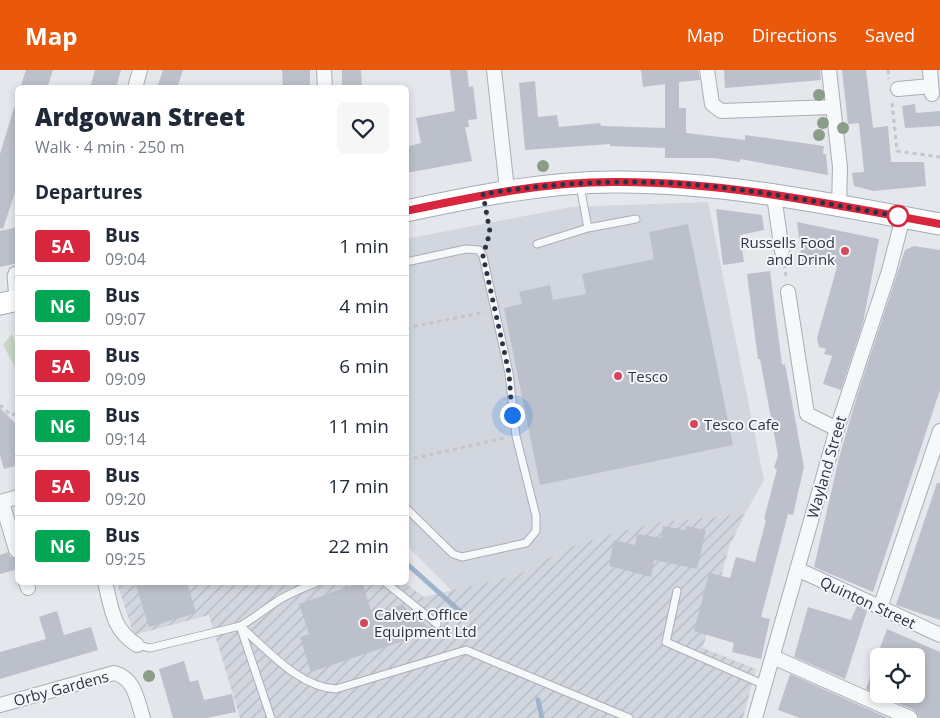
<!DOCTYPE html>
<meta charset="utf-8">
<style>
:root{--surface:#fff;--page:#f6f6f7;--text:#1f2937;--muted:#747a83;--line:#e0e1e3;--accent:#ea580c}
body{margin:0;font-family:"Open Sans",sans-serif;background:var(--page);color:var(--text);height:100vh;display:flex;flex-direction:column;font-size:19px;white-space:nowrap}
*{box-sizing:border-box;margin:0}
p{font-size:16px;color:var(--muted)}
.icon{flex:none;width:28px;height:28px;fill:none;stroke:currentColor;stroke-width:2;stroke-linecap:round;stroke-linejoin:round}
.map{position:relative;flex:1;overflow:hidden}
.side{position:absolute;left:15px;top:15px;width:394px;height:500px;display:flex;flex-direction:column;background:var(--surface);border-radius:8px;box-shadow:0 2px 8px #0003}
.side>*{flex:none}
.badge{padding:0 10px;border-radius:4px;font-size:18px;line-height:32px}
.buttons{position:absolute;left:870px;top:578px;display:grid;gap:10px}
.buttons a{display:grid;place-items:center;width:55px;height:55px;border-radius:8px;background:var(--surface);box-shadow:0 2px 8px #0003;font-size:25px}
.you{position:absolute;width:25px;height:25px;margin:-12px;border:4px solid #fff;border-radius:50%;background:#1a73e8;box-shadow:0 0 0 8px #1a73e833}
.map>.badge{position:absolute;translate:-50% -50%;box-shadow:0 0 0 2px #fff}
h2{padding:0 20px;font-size:19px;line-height:45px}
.round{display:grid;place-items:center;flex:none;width:52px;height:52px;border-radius:8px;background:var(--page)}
.head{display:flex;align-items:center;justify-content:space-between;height:85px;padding:0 20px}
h1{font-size:24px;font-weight:800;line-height:38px}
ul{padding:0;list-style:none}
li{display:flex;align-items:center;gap:15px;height:60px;padding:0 20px;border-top:1px solid var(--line)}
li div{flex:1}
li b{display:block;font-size:19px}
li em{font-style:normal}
li .badge{min-width:55px;font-weight:700;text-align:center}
header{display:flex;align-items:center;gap:30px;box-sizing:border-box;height:70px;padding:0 25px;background:var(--accent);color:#fff}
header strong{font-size:24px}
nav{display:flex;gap:28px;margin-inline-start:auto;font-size:18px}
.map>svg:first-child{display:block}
.built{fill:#d2d6de}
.industrial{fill:url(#industrial-furrows)}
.green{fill:#c9d6c5}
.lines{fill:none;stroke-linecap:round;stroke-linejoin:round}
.stream{stroke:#9fb4cc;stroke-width:5}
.building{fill:#bbc0ca}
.lane-casing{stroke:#a9aeb7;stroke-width:9}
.street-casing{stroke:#a9aeb7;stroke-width:16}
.primary-casing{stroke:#a3abb8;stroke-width:23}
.path{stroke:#c2c5cb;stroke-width:3;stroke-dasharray:4 4;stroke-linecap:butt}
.lane{stroke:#f7f8fa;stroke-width:7}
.street{stroke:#f7f8fa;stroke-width:14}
.primary{stroke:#fff;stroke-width:21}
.tree{fill:#899d89}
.line-casing{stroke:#fff;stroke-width:11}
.line{stroke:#d7263d;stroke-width:8}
.walk{stroke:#2b3445;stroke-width:5;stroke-dasharray:0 9}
.stop-dot{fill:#fff;stroke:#d7263d;stroke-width:2.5}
.poi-dot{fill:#d1495b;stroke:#f4f6f9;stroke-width:2}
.labels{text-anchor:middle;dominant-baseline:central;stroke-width:4;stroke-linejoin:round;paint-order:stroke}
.poi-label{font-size:15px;fill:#2b3445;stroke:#f4f6f9;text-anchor:start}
.street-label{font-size:15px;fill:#2b3445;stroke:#f4f6f9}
</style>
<header>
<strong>Map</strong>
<nav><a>Map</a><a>Directions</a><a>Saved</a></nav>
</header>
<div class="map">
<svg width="940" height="648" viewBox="0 0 940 648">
<defs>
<pattern id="industrial-furrows" width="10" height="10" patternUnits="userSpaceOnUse" patternTransform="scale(1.25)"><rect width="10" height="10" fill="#d2d6de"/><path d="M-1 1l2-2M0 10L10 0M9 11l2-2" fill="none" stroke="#b4b8c0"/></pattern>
</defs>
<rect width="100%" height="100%" fill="#e4e7ec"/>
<path class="built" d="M708 132 764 410 745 444 661 452 565 479 518 505 452 521 406 475V169L571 137Z"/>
<path class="industrial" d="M745 444 729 477 703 578 756 599 743 648H240L209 545 134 565 117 513H405L424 527 518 505 565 479 611 464 661 452Z"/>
<path class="green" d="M12 264 17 277V306L16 299 3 275Z"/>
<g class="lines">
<path class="stream" d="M406 493 463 544
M538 630 542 648"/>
</g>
<path class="building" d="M26 0H53L47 18H20Z
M95 0H121L116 18H90Z
M163 0H183L177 18H157Z
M282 0H310V18H283Z
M342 0H361L362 18H342Z
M450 0H467L469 17 473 16 477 49 468 50 469 57H465L472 91 406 103V77L421 73 416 48 455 41Z
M641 0H698L700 10 679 12V38H686V63L745 70V65L824 76 823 84H826L828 105 740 89V92L714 88H665V78L610 76V74L525 80 519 13 535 11 538 47 557 45 559 57 600 53 601 56 665 58V14L643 17Z
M724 0H820L821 10 725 18Z
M842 0H866L873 58 888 56 891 92H924L926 116 873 121 854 116 852 103 864 102 859 53 848 54Z
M915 34 916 43 940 41V56L905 58 902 36Z
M14 38H18V113L3 159 0 158V84Z
M716 139 762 145 764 160 740 165 744 192 723 195Z
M797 152 879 169 863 253 841 320 823 314 832 286 824 284 826 279 819 277 817 268 837 197 802 192Z
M688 154 733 375 540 415 504 238 522 234 519 222 550 215 553 230 586 224 582 204 654 189 649 162Z
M18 157V193L0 197V161Z
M914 176 940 180V320L873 522 814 497 839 388 857 326 905 180Z
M770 201 782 295 785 294 804 397 793 445 788 444 761 547 770 549 761 589 732 582 734 573 694 561 709 503 730 508 736 487 755 492 766 450 764 449 777 399 774 398 778 385 760 289H758L747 204Z
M0 338 18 356V395L4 399 0 385Z
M937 413H940V550L896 535Z
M663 456 685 460 686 456 706 460 697 499 654 490 651 507 609 496 614 470 635 475 637 464 661 468Z
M8 482 10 487 18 488V499L0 504V485Z
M135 512H187L196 543 149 557Z
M362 512 372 544 402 535 433 561 311 602 300 567 309 564 299 534Z
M857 536 867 541 845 609 794 587 808 537 851 550Z
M57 541 64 565 91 557 98 580 0 609V582L46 569 39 547Z
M887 559 940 582V648H919L914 640 866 619 877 587 879 624H916V586H877Z
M184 591 190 612 198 610 204 630 232 624 236 642 207 648H173L159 599Z
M790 604 888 648H800L778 640Z"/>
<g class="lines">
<g class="lane-casing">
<path id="lane" d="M580 116 588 158
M537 174 588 158 636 149
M406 192 466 179 479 180 483 186 509 303 516 366 536 446V461L526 473 462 487 453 484 406 438
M13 228 11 206 13 201 18 200
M317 512C302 519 286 524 273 534 261 542 253 549 240 556 267 579 298 617 336 619L466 580 629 648
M385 512 437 554
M677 521 666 572 765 615
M137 575 150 578 240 556 271 648"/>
</g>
<g class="street-casing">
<path id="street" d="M324 0 325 18
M494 0 507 120
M707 0 712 34 721 41 833 37
M829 0 840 97 839 137
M930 0 932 24
M135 18 140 0
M898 19 931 16
M774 126 782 181
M788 222 807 344 837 359
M0 432 18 427
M2 432 16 480
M797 499 940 565
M26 512 28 518
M105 512C112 539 112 559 137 575
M880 538 940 361
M773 587 910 648
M0 635 114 603C135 608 137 630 143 648
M755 648 837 359 889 201 903 147"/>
</g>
<g class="primary-casing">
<path id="primary" d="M406 141C477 126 548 111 620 112 727 112 835 135 940 154
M0 234 18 230"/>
</g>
<path class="path" d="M888 0 889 9
M892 33 897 81 940 87
M486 142 490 162 487 173
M784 194 786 207
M406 258 485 242
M0 335 11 345 18 343
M406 390 505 368"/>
<use href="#lane" class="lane"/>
<use href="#street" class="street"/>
<use href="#primary" class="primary"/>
</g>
<g class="tree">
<circle cx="819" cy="25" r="6"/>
<circle cx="823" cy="53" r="6"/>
<circle cx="843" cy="58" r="6"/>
<circle cx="819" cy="65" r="6"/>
<circle cx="543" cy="96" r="6"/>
<circle cx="149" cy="606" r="6"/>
</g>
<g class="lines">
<g class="line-casing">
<path id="line" d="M406 141C477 126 547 111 620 112 727 112 835 135 940 154"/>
</g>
<use href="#line" class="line"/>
<path class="walk" d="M512 345 509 303 483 186 490 162 483 124C544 114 607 110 669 113 747 117 826 134 903 147L898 146"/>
</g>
<circle class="stop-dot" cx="898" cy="146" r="10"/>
<g class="poi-dot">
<circle cx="845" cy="181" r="5"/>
<circle cx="618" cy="306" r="5"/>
<circle cx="694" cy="354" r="5"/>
<circle cx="364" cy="553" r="5"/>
</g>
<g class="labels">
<g class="poi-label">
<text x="835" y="172" text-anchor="end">Russells Food<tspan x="835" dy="17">and Drink</tspan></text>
<text x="628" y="306">Tesco</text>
<text x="704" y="354">Tesco Cafe</text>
<text x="374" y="544">Calvert Office<tspan x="374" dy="17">Equipment Ltd</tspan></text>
</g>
<g class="street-label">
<text transform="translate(826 397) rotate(-74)">Wayland Street</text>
<text transform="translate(868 532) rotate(25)">Quinton Street</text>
<text transform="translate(61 618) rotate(-15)">Orby Gardens</text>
</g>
</g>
</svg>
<div class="buttons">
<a><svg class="icon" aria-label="locate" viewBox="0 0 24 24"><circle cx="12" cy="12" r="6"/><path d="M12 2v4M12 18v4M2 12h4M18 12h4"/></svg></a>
</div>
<div class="you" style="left:512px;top:345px"></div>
<section class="side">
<div class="head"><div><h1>Ardgowan Street</h1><p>Walk · 4 min · 250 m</p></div><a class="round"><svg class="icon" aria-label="heart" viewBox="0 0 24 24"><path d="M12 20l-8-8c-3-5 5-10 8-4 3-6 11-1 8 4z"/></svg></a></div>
<h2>Departures</h2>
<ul>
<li><span class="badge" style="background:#d7263d;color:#fff">5A</span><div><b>Bus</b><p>09:04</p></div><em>1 min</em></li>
<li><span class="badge" style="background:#00a651;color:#fff">N6</span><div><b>Bus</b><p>09:07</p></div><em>4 min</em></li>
<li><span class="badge" style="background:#d7263d;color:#fff">5A</span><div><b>Bus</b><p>09:09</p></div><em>6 min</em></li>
<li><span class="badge" style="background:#00a651;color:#fff">N6</span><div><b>Bus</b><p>09:14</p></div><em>11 min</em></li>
<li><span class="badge" style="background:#d7263d;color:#fff">5A</span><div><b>Bus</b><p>09:20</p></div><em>17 min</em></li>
<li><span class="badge" style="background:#00a651;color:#fff">N6</span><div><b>Bus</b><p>09:25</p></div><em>22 min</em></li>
</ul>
</section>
</div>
